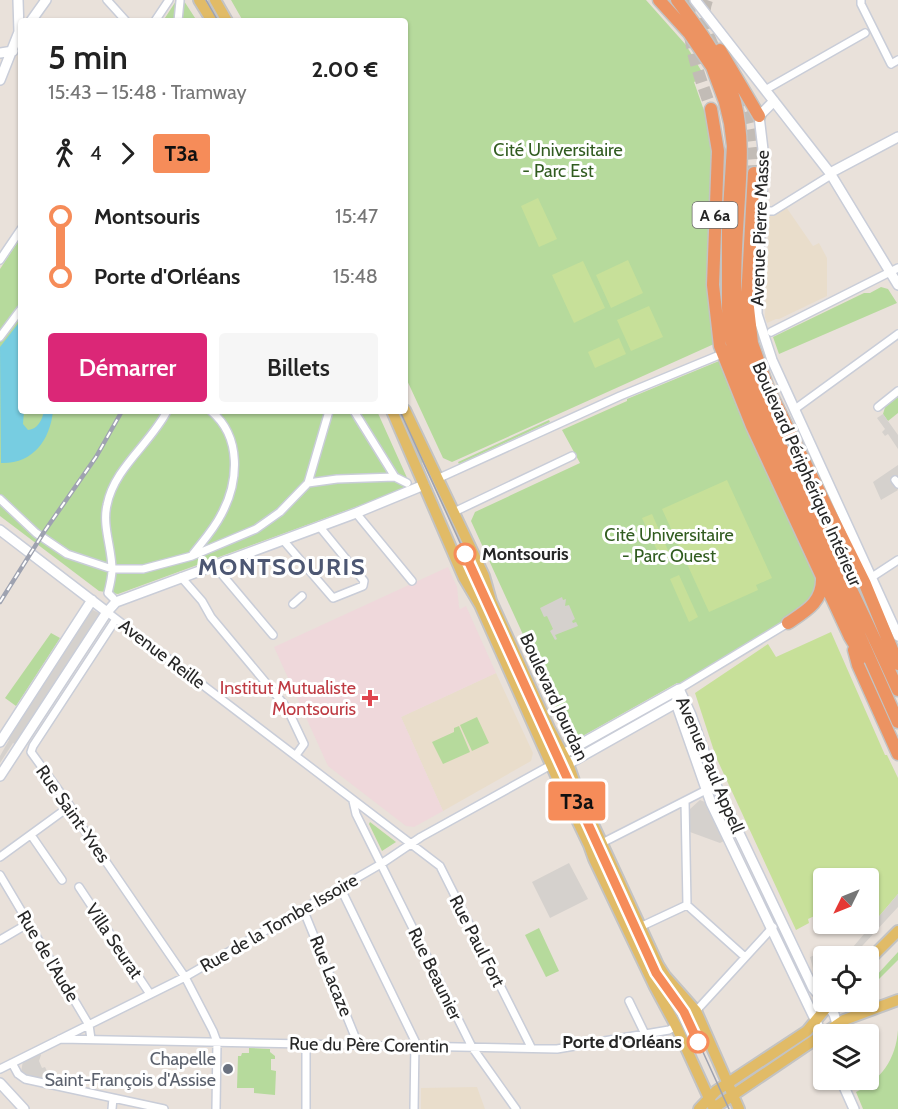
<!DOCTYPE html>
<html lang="fr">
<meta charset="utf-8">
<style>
:root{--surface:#fff;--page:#f6f6f6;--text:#222;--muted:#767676;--accent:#db2777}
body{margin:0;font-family:Cabin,sans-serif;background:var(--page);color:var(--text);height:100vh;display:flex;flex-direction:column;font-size:22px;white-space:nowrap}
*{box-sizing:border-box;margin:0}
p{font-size:20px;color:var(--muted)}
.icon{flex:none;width:33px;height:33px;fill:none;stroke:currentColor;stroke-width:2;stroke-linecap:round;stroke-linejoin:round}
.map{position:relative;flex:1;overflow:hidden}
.drawer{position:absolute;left:18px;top:18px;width:390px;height:396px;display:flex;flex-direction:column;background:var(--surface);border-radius:6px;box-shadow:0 2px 4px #0004}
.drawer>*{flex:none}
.badge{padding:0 12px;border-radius:4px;font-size:21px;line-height:39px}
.needle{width:39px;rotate:227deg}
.controls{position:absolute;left:813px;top:868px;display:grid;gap:12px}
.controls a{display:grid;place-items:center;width:66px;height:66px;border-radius:6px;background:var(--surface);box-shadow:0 2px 4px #0004;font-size:30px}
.map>.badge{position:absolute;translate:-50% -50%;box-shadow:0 0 0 3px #fff}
.legs{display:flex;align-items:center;gap:9px;height:66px;padding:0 30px;font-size:20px}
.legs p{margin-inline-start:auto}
.summary{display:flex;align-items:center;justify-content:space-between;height:102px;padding:0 30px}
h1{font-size:33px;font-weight:600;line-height:45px}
.action{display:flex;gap:12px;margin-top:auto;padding:12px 30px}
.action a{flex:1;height:69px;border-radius:6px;background:var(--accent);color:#fff;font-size:24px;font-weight:600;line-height:69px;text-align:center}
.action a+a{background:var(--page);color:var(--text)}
ul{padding:0 30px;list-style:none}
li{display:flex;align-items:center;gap:21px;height:60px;font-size:22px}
li i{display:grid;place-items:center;width:9px;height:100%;margin:0 8px;background:currentColor}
li i::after{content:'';width:15px;height:15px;margin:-8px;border:4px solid;border-radius:50%;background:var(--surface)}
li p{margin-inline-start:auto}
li:first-child i{background:linear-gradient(#0000 50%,currentColor 0)}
li:last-child i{background:linear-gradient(currentColor 50%,#0000 0)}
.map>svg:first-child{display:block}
.education{fill:#e9ddcb}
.medical{fill:#efd8db}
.green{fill:#b6da9c}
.pitch{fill:#c7e099}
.plaza{fill:#d5d1cd}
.water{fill:#77cde1}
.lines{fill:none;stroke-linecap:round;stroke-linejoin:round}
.highway-tunnel{stroke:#c2bcb6;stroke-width:12;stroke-dasharray:12 6;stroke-linecap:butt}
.street-casing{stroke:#c9cdd8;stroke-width:10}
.secondary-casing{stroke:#c9cdd8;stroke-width:12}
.primary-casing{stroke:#c3c3c3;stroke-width:14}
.highway-casing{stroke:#c3c3c3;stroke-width:15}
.street{stroke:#fff;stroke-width:7}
.secondary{stroke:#fff;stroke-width:9}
.primary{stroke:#e1bb67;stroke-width:10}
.highway{stroke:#ec9362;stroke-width:12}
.tram{stroke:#9ea2b0;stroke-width:1.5}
.rail-casing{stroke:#9ea2b0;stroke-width:4.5}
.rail{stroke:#fff;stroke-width:2;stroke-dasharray:7;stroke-linecap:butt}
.line-1-casing{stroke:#fff;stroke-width:14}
.line-1{stroke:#f68c59;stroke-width:9}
.stop-1-dot{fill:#fff;stroke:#f68c59;stroke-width:3}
.health-dot{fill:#e0444e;stroke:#fff;stroke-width:2}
.worship-dot{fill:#6b7280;stroke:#fff;stroke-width:2}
.labels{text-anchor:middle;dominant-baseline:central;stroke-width:6;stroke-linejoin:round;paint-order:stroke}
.shield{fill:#fff;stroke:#686868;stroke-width:1.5}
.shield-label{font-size:16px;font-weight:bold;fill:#272727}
.park-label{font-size:18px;fill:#315c20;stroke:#fff}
.street-label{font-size:18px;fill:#272727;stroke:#fff}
.stop-label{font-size:18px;font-weight:bold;fill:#272727;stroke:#fff;text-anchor:start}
.health-label{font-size:18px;fill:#be3a42;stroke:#fff;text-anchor:end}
.worship-label{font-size:18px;fill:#5b616d;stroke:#fff;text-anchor:end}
.district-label{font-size:24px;font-weight:bold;letter-spacing:1.5px;fill:#4d5773;stroke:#fff}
</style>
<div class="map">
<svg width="898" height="1109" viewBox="0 0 898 1109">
<rect width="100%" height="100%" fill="#e9e1da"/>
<path class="education" d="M784 204 813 246 819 243 827 258V296L779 319H776L767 323 765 317 769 217Z
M496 673 533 753 531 761 443 811 401 717Z
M477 1087 485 1109H421V1088Z"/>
<path class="medical" d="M448 567 457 587 459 607 460 609 466 606 496 673 401 717 443 811 414 827 406 826 328 766 274 647Z"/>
<path class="green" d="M231 0H646L686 45 705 77 694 82 707 119 712 148 707 286 714 344 452 462 443 458 405 376V21H243Z
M176 1H184L197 21H163Z
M21 237V411H377L408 480 405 487 383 497 118 594 99 591 0 516V269Z
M881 287 888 289 897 303 779 354 773 337 864 293H870Z
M719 361 815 574C818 587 814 596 804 604L806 607 681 685 677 683 579 738 569 735 471 521 475 512 580 463 562 430 627 401V399Z
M898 396V413L888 421 883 414 886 404Z
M395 411H402L425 461 419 464Z
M549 420 550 422 459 464 458 462Z
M479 572 551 739 544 742 467 578Z
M51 633 60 638 16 706 5 698Z
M477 717 489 743 472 751 460 725Z
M459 726 470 752 443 764 432 742 454 732V728Z
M571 782 604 854 598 856 565 785Z
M370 822 396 842 382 851 369 824Z
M608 863 683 1000 673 1010 660 990 602 866Z
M539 928 559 971 546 977 525 935Z
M898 952V960L878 980 875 977Z
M898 1030V1109H863L856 1092C881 1080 896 1059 898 1030Z
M249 1048 270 1049V1052L275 1056V1059H271V1070L276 1071 275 1095 254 1093V1088H237L238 1056H241L242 1053H249Z"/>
<path class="pitch" d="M538 198 557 239 539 247 521 206Z
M628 260 643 293 611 308 596 275Z
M583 261 605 308 574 323 552 275Z
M649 306 663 337 631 351 617 320Z
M619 338 626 354 595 368 588 352Z
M727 480 772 578 756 585 758 590 709 612 662 509Z
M652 514 671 557 662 561 642 518Z
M679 575 698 617 689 622 670 579Z
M831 632 885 755H887L898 778V894L870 927 868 924V879H824L823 912 808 919 809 923 796 930 716 757 695 693 768 644 776 657Z"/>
<path class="plaza" d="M883 414 898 435V449L888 434 885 436 882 432 885 429 877 418Z
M898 465V477L892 481 898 490 881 500 873 482Z
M562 597 563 600 566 599 565 606 569 605 575 619 572 621 573 623 576 622 578 626 555 635 557 639 555 640 550 631 553 629 547 616 544 617 540 608Z
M91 609 99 613 100 617 16 745 13 743 0 763V756L9 740 6 739 0 747Z
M700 800 705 802 724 841 720 843 690 832V809Z
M569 863 588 899 550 918 532 882Z
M898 894V907L852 957H824L823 991 817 988 811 975 814 972 810 957 822 952 835 955 853 947Z
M39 1052 41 1055 39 1061 42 1068 45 1067 49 1075 48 1082 28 1078 21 1072 23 1061Z"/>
<path class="water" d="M21 320V411H24L23 424 28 430C38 429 42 420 44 411H53C50 440 33 464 1 463L0 347Z"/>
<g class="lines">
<path class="highway-tunnel" d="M691 0C684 38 699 74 711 109
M707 0C701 17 706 30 713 46
M731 79C749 112 752 137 754 173"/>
<g class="street-casing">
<path id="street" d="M107 0 126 21
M861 0V4L891 64 898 60
M155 21 169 0
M178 21 180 1
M765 90 865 33
M761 211H773L831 175
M0 260 21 229
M771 332 898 268
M0 337 21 309
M878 407 898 391
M795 409 898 334
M354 411 395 477 407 483
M437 479 620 396 717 356
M895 480 898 484
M308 483 329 411
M0 499 36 533 67 554 112 569H143L192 556 256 529 280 512 308 483 337 479 395 477
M454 512 572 456
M356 513 412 581
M283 540 333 598 363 586 364 581 319 526
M193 554C203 541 214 529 221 515 239 482 242 437 211 411
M214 565 273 635
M181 577 202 601 211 617 287 708 304 744 296 755
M872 577 898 560
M113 598 108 593C110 585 112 577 112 570 112 548 102 526 107 505 114 468 151 443 167 411
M293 604 302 596
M107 612 440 866 531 1047
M116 619 33 746 31 752 70 806 72 812 185 977 213 1031 217 1042 216 1109
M679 689 788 623
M353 801 356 814 472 1047 516 1109
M685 801 687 905 745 957
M31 835 62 880
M602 843 716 785
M0 857 70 806
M0 875 89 1025 91 1039
M79 887 150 994
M340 887 415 1041 414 1109
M303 909 358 1044
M640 927 687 905
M0 940 29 923
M629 1001 645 1034
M696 1011 773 927
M60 1039 557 1049 669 1030 676 1026
M12 1063 18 1074 25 1079 164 1109
M0 1069 185 977 381 864 421 837 551 765
M112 1109 113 1098
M306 1109V1043"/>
</g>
<g class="secondary-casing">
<path id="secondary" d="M695 0 830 173 898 285
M31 21 46 0
M0 53 13 51
M0 80 19 32 18 0
M774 101 759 116 764 158 757 292V314L772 360 898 636
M830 173 898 137
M0 530 107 612
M679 689 676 703 711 803 824 1038
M679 689 691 715 716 785 813 988 824 1001
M0 742 92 600
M563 754 679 689
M551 765 562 766 568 764 676 703
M0 776 107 612 116 602 356 513 424 485
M825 1002 834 1014 837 1024
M841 1080 854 1109
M0 1083 24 1109"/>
</g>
<g class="primary-casing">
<path id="primary" d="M199 0 212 21
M215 0 227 21
M405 410 484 576 491 601 549 728 568 764 578 792 658 965 665 976 696 1011 739 1109
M392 411 464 578 480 605 557 778 589 845 594 859 655 987 676 1026 714 1109
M868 961 898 931
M714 1108 844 1020 898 1000
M699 1109 716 1091 807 1031 831 1002"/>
</g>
<g class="highway-casing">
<path id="highway" d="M659 0 689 33 712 67 725 102 730 123 733 146 728 226V307L729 328 735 358 768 440 826 560 898 722
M677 0C701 32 724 63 735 102 743 133 741 166 739 197 736 249 730 305 744 355 759 407 786 457 810 505 840 566 870 628 898 690
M720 50 759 116
M711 109 718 151 713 285 720 346 752 426 850 637 862 657
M754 173 747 299 752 343 768 388 865 584 898 664
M788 623C806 611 823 602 822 578
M854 650 858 665 898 754"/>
</g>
<use href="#street" class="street"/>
<use href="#secondary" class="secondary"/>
<use href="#primary" class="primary"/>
<use href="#highway" class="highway"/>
<path class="tram" d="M206 0 218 21
M400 411 656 973 687 1017 729 1109"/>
<g class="rail-casing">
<path id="rail" d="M0 602 44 532 96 457 122 411"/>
</g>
<use href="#rail" class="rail"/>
</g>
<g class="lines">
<g class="line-1-casing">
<path id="line-1" d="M465 554 656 973 684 1012 698 1042"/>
</g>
<use href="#line-1" class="line-1"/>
</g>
<g class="stop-1-dot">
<circle cx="465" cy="554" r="10"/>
<circle cx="698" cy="1042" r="10"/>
</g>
<path class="health-dot" d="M367 689h6v6h6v6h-6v6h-6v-6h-6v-6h6z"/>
<circle class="worship-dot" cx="228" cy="1069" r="6"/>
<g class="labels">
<rect class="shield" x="692.5" y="202" width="45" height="26" rx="4.5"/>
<g class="shield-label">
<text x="715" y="215">A 6a</text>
</g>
<g class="park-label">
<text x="558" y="150">Cité Universitaire<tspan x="558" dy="21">- Parc Est</tspan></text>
<text x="669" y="535">Cité Universitaire<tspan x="669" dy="21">- Parc Ouest</tspan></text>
</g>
<g class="street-label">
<text transform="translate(760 228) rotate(-88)">Avenue Pierre Masse</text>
<text transform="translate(807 474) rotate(66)">Boulevard Périphérique Intérieur</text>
<text transform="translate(162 654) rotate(37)">Avenue Reille</text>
<text transform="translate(554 697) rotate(65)">Boulevard Jourdan</text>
<text transform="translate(710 765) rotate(67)">Avenue Paul Appell</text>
<text transform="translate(73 814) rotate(55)">Rue Saint-Yves</text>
<text transform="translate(279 923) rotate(-30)">Rue de la Tombe Issoire</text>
<text transform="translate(114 941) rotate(56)">Villa Seurat</text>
<text transform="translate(477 941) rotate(63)">Rue Paul Fort</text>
<text transform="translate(48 956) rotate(59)">Rue de l'Aude</text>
<text transform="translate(435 974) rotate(64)">Rue Beaunier</text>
<text transform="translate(331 976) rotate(68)">Rue Lacaze</text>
<text transform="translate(369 1045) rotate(1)">Rue du Père Corentin</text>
</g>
<g class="stop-label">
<text x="482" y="554">Montsouris</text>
<text x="682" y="1042" text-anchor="end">Porte d'Orléans</text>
</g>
<g class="health-label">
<text x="356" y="688">Institut Mutualiste<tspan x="356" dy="21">Montsouris</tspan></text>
</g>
<g class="worship-label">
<text x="216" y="1059">Chapelle<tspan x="216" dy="21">Saint-François d'Assise</tspan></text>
</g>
<g class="district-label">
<text x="282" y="566">MONTSOURIS</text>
</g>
</g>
</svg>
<div class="controls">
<a><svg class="needle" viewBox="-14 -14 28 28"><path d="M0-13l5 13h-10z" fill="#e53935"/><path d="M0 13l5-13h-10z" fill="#767676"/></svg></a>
<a><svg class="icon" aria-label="locate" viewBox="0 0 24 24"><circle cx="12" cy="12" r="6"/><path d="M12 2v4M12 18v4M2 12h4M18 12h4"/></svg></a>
<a><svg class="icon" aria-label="layers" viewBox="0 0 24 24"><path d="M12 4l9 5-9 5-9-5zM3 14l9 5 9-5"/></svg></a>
</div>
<b class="badge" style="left:577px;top:801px;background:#f68c59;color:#111">T3a</b>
<section class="drawer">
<div class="summary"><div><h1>5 min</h1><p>15:43 – 15:48 · Tramway</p></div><b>2.00 €</b></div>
<div class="legs"><svg class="icon" aria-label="walk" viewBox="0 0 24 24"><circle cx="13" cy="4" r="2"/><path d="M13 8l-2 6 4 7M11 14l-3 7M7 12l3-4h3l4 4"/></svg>4<svg class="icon" aria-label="forward" viewBox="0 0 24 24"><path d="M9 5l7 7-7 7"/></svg><b class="badge" style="background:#f68c59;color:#111">T3a</b></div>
<ul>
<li><i style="color:#f68c59"></i><b>Montsouris</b><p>15:47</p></li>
<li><i style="color:#f68c59"></i><b>Porte d'Orléans</b><p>15:48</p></li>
</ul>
<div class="action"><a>Démarrer</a><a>Billets</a></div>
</section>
</div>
